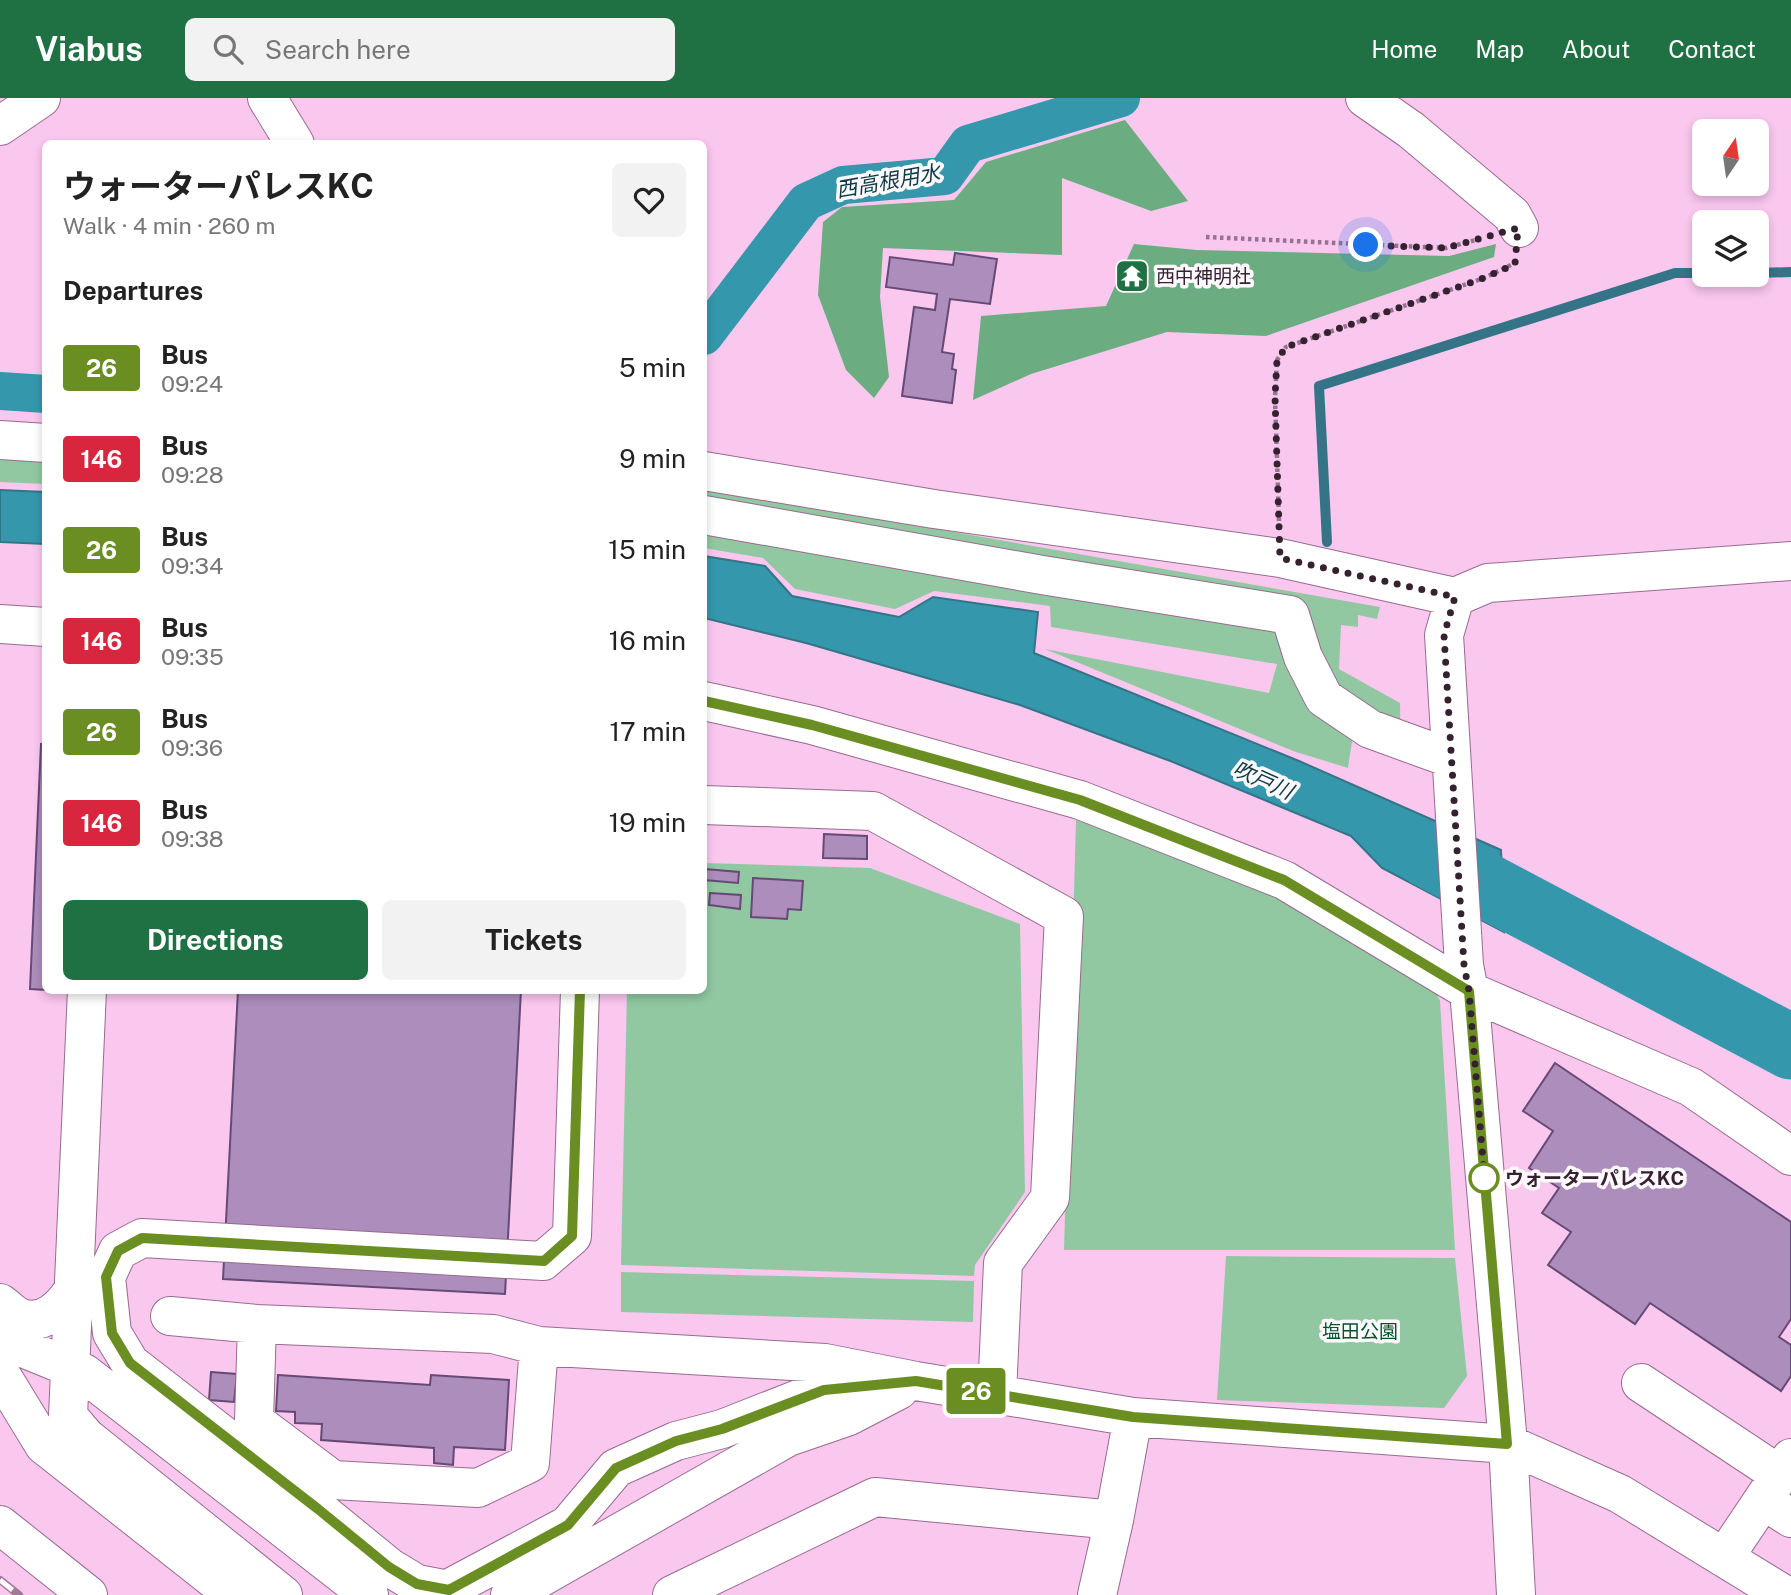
<!DOCTYPE html>
<meta charset="utf-8">
<style>
:root{--surface:#fff;--page:#f2f2f2;--text:#222;--muted:#767676;--accent:#1f7143}
body{margin:0;font-family:"Public Sans","Noto Sans JP",sans-serif;background:var(--page);color:var(--text);height:100vh;display:flex;flex-direction:column;font-size:26px;white-space:nowrap}
*{box-sizing:border-box;margin:0}
p{font-size:23px;color:var(--muted)}
.icon{flex:none;width:38px;height:38px;fill:none;stroke:currentColor;stroke-width:2;stroke-linecap:round;stroke-linejoin:round}
.map{position:relative;flex:1;overflow:hidden}
.details{position:absolute;left:42px;top:42px;width:665px;height:854px;display:flex;flex-direction:column;background:var(--surface);border-radius:10px;box-shadow:0 4px 10px #0003}
.details>*{flex:none}
.badge{padding:0 14px;border-radius:5px;font-size:24px;line-height:46px}
.needle{width:46px;rotate:13deg}
.tools{position:absolute;left:1692px;top:21px;display:grid;gap:14px}
.tools a{display:grid;place-items:center;width:77px;height:77px;border-radius:10px;background:var(--surface);box-shadow:0 4px 10px #0003;font-size:35px}
.you{position:absolute;width:35px;height:35px;margin:-18px;border:5px solid #fff;border-radius:50%;background:#1a73e8;box-shadow:0 0 0 10px #1a73e833}
.map>.badge{position:absolute;translate:-50% -50%;box-shadow:0 0 0 4px #fff}
h2{padding:0 21px;font-size:26px;line-height:63px}
.round{display:grid;place-items:center;flex:none;width:74px;height:74px;border-radius:10px;background:var(--page)}
.overview{display:flex;align-items:center;justify-content:space-between;height:119px;padding:0 21px}
h1{font-size:33px;font-weight:700;line-height:52px}
.cta{display:flex;gap:14px;margin-top:auto;padding:14px 21px}
.cta a{flex:1;height:80px;border-radius:10px;background:var(--accent);color:#fff;font-size:28px;font-weight:700;line-height:80px;text-align:center}
.cta a+a{background:var(--page);color:var(--text)}
ul{padding:0;list-style:none}
li{display:flex;align-items:center;gap:21px;height:91px;padding:0 21px}
li div{flex:1}
li b{display:block;font-size:26px}
li em{font-style:normal}
li .badge{min-width:77px;font-weight:700;text-align:center}
header{display:flex;align-items:center;gap:42px;box-sizing:border-box;height:98px;padding:0 35px;background:var(--accent);color:#fff}
header strong{font-size:33px}
nav{display:flex;gap:38px;margin-inline-start:auto;font-size:24px}
.search{width:490px;height:63px;background:var(--page);display:flex;align-items:center;gap:18px;box-sizing:border-box;padding:0 24px;border-radius:10px;color:var(--muted);font-size:26px}
.map>svg:first-child{display:block}
.green{fill:#91c8a2}
.forest{fill:#6bad81}
.water{fill:#3497ab;stroke:#347486;stroke-width:2}
.lines{fill:none;stroke-linecap:round;stroke-linejoin:round}
.stream{stroke:#347486;stroke-width:10}
.canal{stroke:#3497ab;stroke-width:38}
.river{stroke:#3497ab;stroke-width:65}
.building{fill:#ac8dbc;stroke:#664974;stroke-width:2}
.minor-casing{stroke:#986b8f;stroke-width:40}
.path{stroke:#96738f;stroke-width:4.5;stroke-dasharray:3.5 3.5;stroke-linecap:butt}
.minor{stroke:#fff;stroke-width:38}
.rail-casing{stroke:#9f7b97;stroke-width:8}
.rail{stroke:#fef9fd;stroke-width:5;stroke-dasharray:16;stroke-linecap:butt}
.line-casing{stroke:#fff;stroke-width:16}
.line{stroke:#6b8e23;stroke-width:10}
.walk{stroke:#352231;stroke-width:7;stroke-dasharray:0 12.6}
.stop-dot{fill:#fff;stroke:#6b8e23;stroke-width:3.5}
.labels{text-anchor:middle;dominant-baseline:central;stroke-width:7;stroke-linejoin:round;paint-order:stroke}
.poi-label{font-size:19px;fill:#352231;stroke:#fef9fd;text-anchor:start}
.stop-label{font-size:19px;font-weight:bold;fill:#352231;stroke:#fef9fd;text-anchor:start}
.park-label{font-size:19px;fill:#00532a;stroke:#fef9fd}
.water-label{font-size:21px;font-style:italic;fill:#0d3a43;stroke:#fef9fd}
</style>
<header>
<strong>Viabus</strong>
<div class="search"><svg class="icon" aria-label="search" viewBox="0 0 24 24"><circle cx="10" cy="10" r="6"/><path d="M15 15l6 6"/></svg>Search here</div>
<nav><a>Home</a><a>Map</a><a>About</a><a>Contact</a></nav>
</header>
<div class="map">
<svg width="1791" height="1497" viewBox="0 0 1791 1497">
<rect width="100%" height="100%" fill="#fac7ef"/>
<path class="green" d="M0 325 45 327V386L0 384Z
M704 390 1380 509 1377 521 1358 517V529L1341 527 1339 571 1400 605 1401 658 1354 630 1348 670 1293 653 1045 551 1269 595 1277 566 1051 529 1050 508 934 493 895 511 795 491 763 460 704 450Z
M1076 722 1175 752 1273 797 1432 885 1440 903 1455 1152H1064Z
M704 765 870 770 1020 826 1025 1094 975 1167 974 1178 621 1167 627 893 704 892Z
M1226 1158 1455 1160 1467 1278 1444 1310 1217 1302Z
M621 1174 974 1183 973 1224 621 1214Z"/>
<path class="forest" d="M1125 22 1188 103 1151 113 1062 80V157L883 150 880 199 889 279 874 300 846 272 818 197 823 124 842 109 954 102 986 64Z
M1134 146 1197 152 1449 158 1496 146 1494 159 1266 238 1167 234 1031 276 973 302 981 218 1106 208Z"/>
<path class="water" d="M0 392 45 394V446L0 444Z
M704 458 765 468 792 498 899 519 933 499 1038 514 1034 555 1299 663 1501 752 1504 834 1382 770 1351 738 1173 664 1020 607 806 545 704 520Z"/>
<g class="lines">
<path class="stream" d="M1757 175 1791 174
M1327 444 1319 288 1675 175H1704"/>
<path class="canal" d="M704 238 806 104 843 87 945 78 968 46 1121 0
M0 293 46 296"/>
<path class="river" d="M1426 756 1791 949"/>
</g>
<path class="building" d="M955 155 997 161 990 206 950 201 942 254 954 256 952 271 956 272 952 305 902 298 914 209 935 212 937 196 886 189 890 159 953 167Z
M41 646H46V892L30 891Z
M824 736 867 738V761L823 760Z
M705 771 739 774 738 785 704 782Z
M753 780 803 783 801 812 788 811 787 821 751 819Z
M710 795 741 797 740 811 709 807Z
M238 892H521L505 1196 223 1181Z
M1555 965 1791 1124V1221L1779 1239 1791 1247V1278L1781 1293 1650 1205 1635 1226 1548 1167 1571 1134 1542 1115 1559 1090 1529 1070 1553 1033 1523 1013Z
M211 1274 237 1276 234 1304 209 1302Z
M278 1277 430 1287 431 1277 509 1282 505 1352 454 1349 453 1367 434 1365V1350L321 1342 322 1326 295 1325V1314L276 1313Z"/>
<g class="lines">
<g class="minor-casing">
<path id="minor" d="M267 0 295 46
M1365 0 1411 32 1512 117 1519 130
M0 28 41 0
M0 342 46 345
M704 373 934 411 1280 460 1455 499
M704 417 1042 477 1290 517 1303 559 1324 600 1370 631 1450 660
M0 526 46 529
M704 603 812 627 1080 702 1284 782 1469 893 1691 989 1791 1058
M704 707 873 713 1064 818 1050 1100 1003 1165 997 1296
M87 892 68 1318 86 1339 283 1497
M0 1205C6 1209 12 1216 19 1219 43 1230 64 1208 75 1189
M170 1218 257 1226 493 1236 539 1248 825 1265 916 1283 1133 1319
M257 1226 254 1323 333 1382 478 1390 530 1365 539 1248
M0 1236 13 1246 84 1275 369 1497
M0 1275 44 1347 234 1497
M1641 1285 1780 1377
M1763 1402 1791 1420
M0 1427 88 1497
M1724 1460 1791 1360
M448 1492 417 1486 389 1469 318 1411 130 1265 112 1235 106 1179 118 1153 142 1140 543 1163 572 1138 580 892
M437 1497 568 1427 616 1370 676 1343 722 1331 824 1291 873 1287
M510 1497 788 1339 849 1318 899 1292
M672 1497 875 1399 1114 1422
M1097 1497 1114 1422 1133 1319 1508 1346 1516 1497
M1785 1497 1620 1396 1508 1346 1469 893 1464 867 1444 537 1455 499 1488 485 1791 463"/>
</g>
<path class="path" d="M1206 139 1446 150 1483 140
M1279 423 1275 299 1277 262 1286 249 1484 180 1513 166"/>
<use href="#minor" class="minor"/>
<g class="rail-casing">
<path id="rail" d="M0 1482 19 1497"/>
</g>
<use href="#rail" class="rail"/>
</g>
<g class="lines">
<g class="line-casing">
<path id="line" d="M580 892 572 1138 544 1163 142 1140 118 1153 106 1179 112 1235 130 1265 318 1411 389 1469 417 1486 449 1492 568 1427 616 1370 676 1343 722 1331 824 1292 916 1283 1133 1319 1507 1346 1469 893 1284 782 1080 702 812 627 704 603"/>
</g>
<use href="#line" class="line"/>
<path class="walk" d="M1366 147 1446 150 1518 130 1515 166 1484 180 1286 249 1277 262 1275 299 1280 460 1455 499 1444 537 1464 867 1469 893 1485 1087 1484 1080"/>
</g>
<defs>
<g id="temple-square" transform="scale(1.75)"><rect x="-9" y="-9" width="18" height="18" rx="4" fill="#1f7143" stroke="#fef9fd"/><path d="M0-6L5-2H3V0L6.5 2.5H4V6H1.5V3h-3V6H-4V2.5H-6.5L-3 0V-2H-5Z" fill="#fff"/></g>
</defs>
<g fill-rule="evenodd">
<use href="#temple-square" x="1132" y="178"/>
</g>
<circle class="stop-dot" cx="1484" cy="1080" r="14"/>
<g class="labels">
<g class="poi-label">
<text x="1156" y="178">西中神明社</text>
</g>
<g class="stop-label">
<text x="1505" y="1080">ウォーターパレスKC</text>
</g>
<g class="park-label">
<text x="1360" y="1233">塩田公園</text>
</g>
<g class="water-label">
<text transform="translate(888 83) rotate(-10)">西高根用水</text>
<text transform="translate(1263 682) rotate(24)">吹戸川</text>
</g>
</g>
</svg>
<div class="tools">
<a><svg class="needle" viewBox="-14 -14 28 28"><path d="M0-13l5 13h-10z" fill="#e53935"/><path d="M0 13l5-13h-10z" fill="#767676"/></svg></a>
<a><svg class="icon" aria-label="layers" viewBox="0 0 24 24"><path d="M12 4l9 5-9 5-9-5zM3 14l9 5 9-5"/></svg></a>
</div>
<div class="you" style="left:1366px;top:147px"></div>
<b class="badge" style="left:976px;top:1293px;background:#6b8e23;color:#fff">26</b>
<section class="details">
<div class="overview"><div><h1>ウォーターパレスKC</h1><p>Walk · 4 min · 260 m</p></div><a class="round"><svg class="icon" aria-label="heart" viewBox="0 0 24 24"><path d="M12 20l-8-8c-3-5 5-10 8-4 3-6 11-1 8 4z"/></svg></a></div>
<h2>Departures</h2>
<ul>
<li><span class="badge" style="background:#6b8e23;color:#fff">26</span><div><b>Bus</b><p>09:24</p></div><em>5 min</em></li>
<li><span class="badge" style="background:#d7263d;color:#fff">146</span><div><b>Bus</b><p>09:28</p></div><em>9 min</em></li>
<li><span class="badge" style="background:#6b8e23;color:#fff">26</span><div><b>Bus</b><p>09:34</p></div><em>15 min</em></li>
<li><span class="badge" style="background:#d7263d;color:#fff">146</span><div><b>Bus</b><p>09:35</p></div><em>16 min</em></li>
<li><span class="badge" style="background:#6b8e23;color:#fff">26</span><div><b>Bus</b><p>09:36</p></div><em>17 min</em></li>
<li><span class="badge" style="background:#d7263d;color:#fff">146</span><div><b>Bus</b><p>09:38</p></div><em>19 min</em></li>
</ul>
<div class="cta"><a>Directions</a><a>Tickets</a></div>
</section>
</div>
